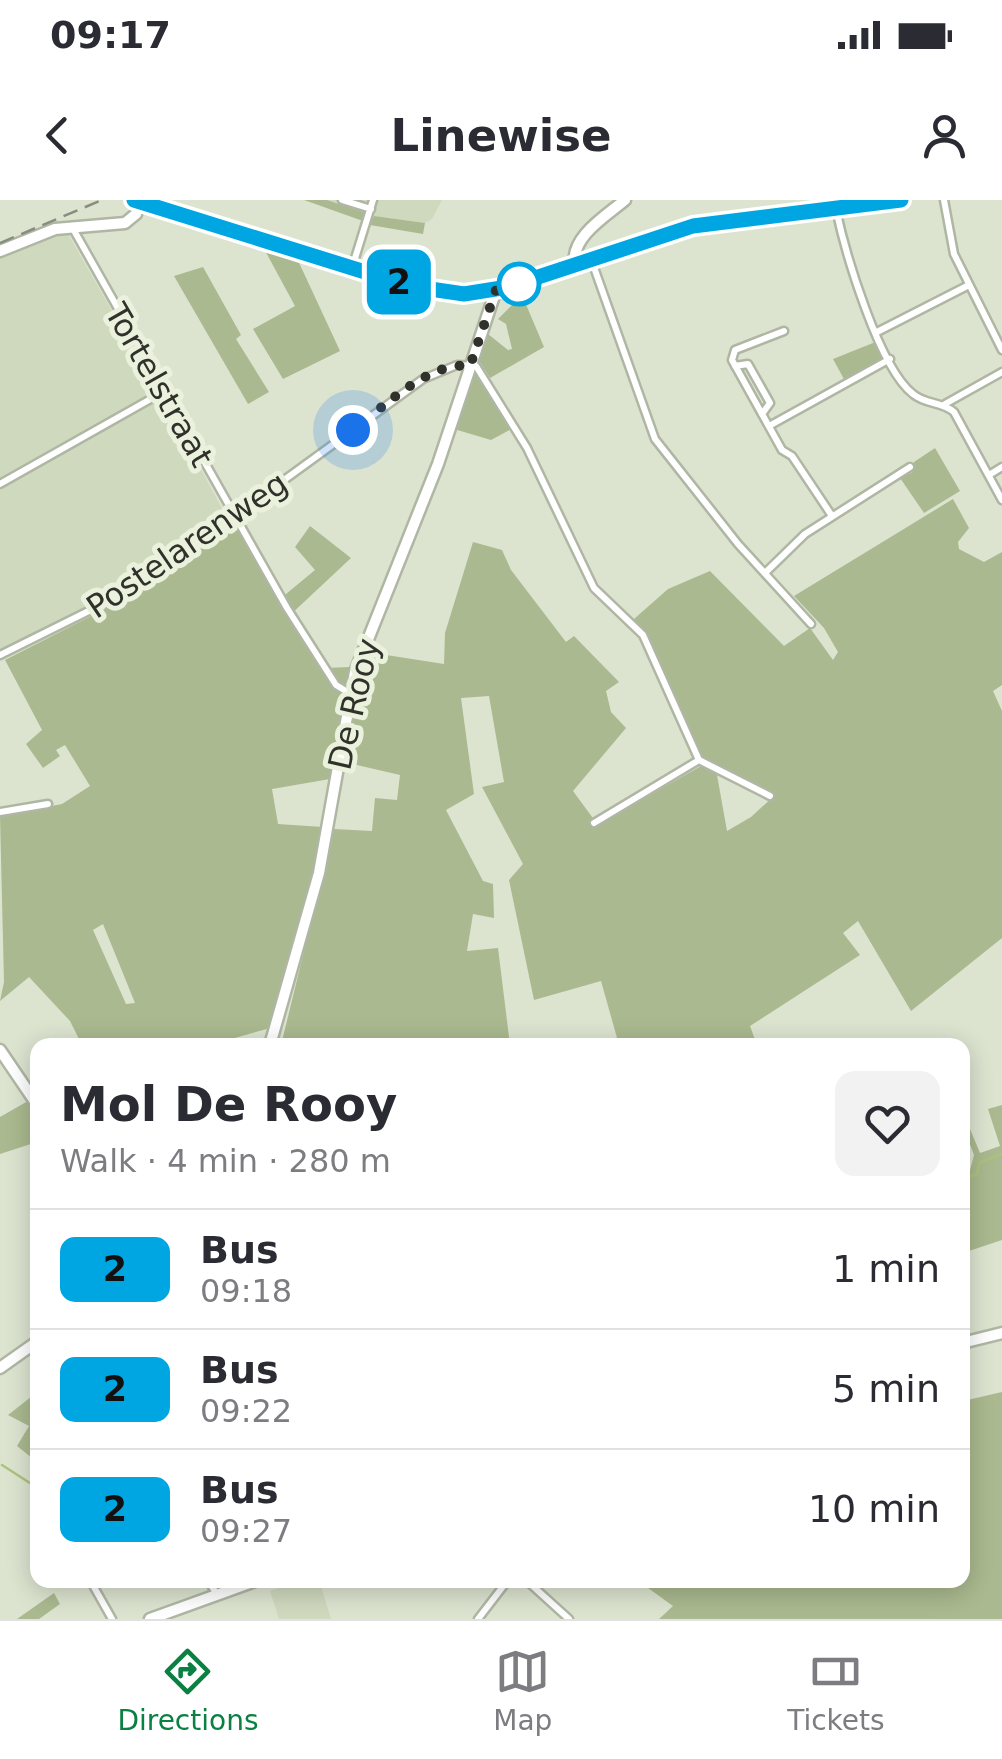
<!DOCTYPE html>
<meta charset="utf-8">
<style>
:root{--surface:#fff;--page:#f2f2f3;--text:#2b2b33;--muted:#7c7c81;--line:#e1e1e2;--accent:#0b8043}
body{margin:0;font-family:"DejaVu Sans",sans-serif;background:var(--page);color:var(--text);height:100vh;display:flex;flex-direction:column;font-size:38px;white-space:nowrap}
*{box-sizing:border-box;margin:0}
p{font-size:32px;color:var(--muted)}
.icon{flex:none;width:55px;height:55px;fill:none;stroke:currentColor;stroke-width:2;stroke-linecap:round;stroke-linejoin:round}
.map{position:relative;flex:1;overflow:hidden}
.panel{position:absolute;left:30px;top:838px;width:940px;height:550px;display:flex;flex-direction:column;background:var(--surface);border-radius:20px;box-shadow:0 5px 25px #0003}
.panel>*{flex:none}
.badge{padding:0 20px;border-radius:15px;font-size:35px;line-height:65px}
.you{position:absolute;width:50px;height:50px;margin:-25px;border:8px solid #fff;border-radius:50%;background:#1a73e8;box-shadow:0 0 0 15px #1a73e833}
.map>.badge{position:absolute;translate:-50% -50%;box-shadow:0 0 0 5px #fff}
.round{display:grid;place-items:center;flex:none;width:105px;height:105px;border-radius:20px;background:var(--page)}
.overview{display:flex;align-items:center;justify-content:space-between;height:170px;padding:0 30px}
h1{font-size:48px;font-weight:800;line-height:75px}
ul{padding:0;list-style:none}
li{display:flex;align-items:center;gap:30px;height:120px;padding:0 30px;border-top:2px solid var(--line)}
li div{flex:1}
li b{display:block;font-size:38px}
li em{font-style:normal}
li .badge{min-width:110px;font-weight:700;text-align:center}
.status{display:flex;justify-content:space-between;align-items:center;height:70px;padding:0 50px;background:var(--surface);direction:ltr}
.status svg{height:28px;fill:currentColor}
header{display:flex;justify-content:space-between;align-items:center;height:130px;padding:0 30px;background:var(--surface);font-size:45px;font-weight:800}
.menu{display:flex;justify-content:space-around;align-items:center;height:140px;border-top:2px solid var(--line);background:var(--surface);font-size:28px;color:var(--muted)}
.menu a{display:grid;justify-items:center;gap:5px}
.menu .current{color:var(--accent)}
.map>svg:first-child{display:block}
.built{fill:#cfd9be}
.green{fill:#aab98f;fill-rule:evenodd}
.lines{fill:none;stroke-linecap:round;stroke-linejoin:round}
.stream{stroke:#abc37e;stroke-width:2.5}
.street-casing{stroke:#afb7a4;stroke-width:11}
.secondary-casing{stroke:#afb7a4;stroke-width:15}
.primary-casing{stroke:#afb7a4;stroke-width:15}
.street{stroke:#fff;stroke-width:6}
.secondary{stroke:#fff;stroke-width:10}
.primary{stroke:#fff;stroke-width:10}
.rail{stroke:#888d7f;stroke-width:2.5;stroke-dasharray:15 8;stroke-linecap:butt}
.line-casing{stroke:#fff;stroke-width:22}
.line{stroke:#00a6e2;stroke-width:15}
.walk{stroke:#2f312a;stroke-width:10;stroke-dasharray:0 18}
.stop-dot{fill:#fff;stroke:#00a6e2;stroke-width:5}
.labels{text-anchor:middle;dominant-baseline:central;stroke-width:10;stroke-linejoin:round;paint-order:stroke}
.street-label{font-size:32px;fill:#2f312a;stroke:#eaf1dd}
</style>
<div class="status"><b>09:17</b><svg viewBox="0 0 49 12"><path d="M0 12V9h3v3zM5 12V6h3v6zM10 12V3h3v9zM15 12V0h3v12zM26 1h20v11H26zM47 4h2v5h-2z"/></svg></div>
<header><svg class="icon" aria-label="back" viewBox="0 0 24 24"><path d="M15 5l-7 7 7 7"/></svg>Linewise<svg class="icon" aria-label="person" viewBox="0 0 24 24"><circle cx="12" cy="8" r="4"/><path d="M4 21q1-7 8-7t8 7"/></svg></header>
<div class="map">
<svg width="1002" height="1419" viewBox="0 0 1002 1419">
<rect width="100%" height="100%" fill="#dce4d0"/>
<path class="built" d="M327 0H442L432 19 425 23 374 16Z
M62 31 68 34 155 186 148 196 0 281V56Z
M157 201 165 202 226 316 133 384 0 449V290Z
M303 1380H319L331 1419H279L270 1391Z"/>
<path class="green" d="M304 0H327L366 13 363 21Z
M374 16 425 23 423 34 370 25Z
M262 45 295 54 340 151 283 179 253 129 295 106Z
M203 67 241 135 236 139 269 192 248 204 174 76Z
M522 95 544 147 490 178 478 159 488 134 508 150 512 149 506 124 498 119Z
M878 141 887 158 845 181 833 159Z
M474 170 513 228 491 240 454 229Z
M935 248 960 291 924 313 898 275 912 273 914 262Z
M953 299 969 328 958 342 959 349 984 362 1002 352V485L993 491 1002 511V738L911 811 858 721 843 733 860 755 750 826 757 845H619L601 781 534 800 509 680 523 664 482 587 504 582 489 496 461 498 474 594 446 610 483 681 493 684 494 718 473 714 467 751 498 748 510 845H281L334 629 372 631 375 598 397 600 400 575 344 562 367 452 444 464 445 433 473 342 502 350 511 370 566 442 574 436 619 482 606 491 611 512 626 528 573 591 598 625 701 566 717 575 727 631 751 617 775 595 703 560 646 433 634 419 668 389 710 371 784 446 810 428 833 460 838 452 824 428 794 396Z
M310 326 351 358 288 417 323 468 351 467 330 579 272 589 278 624 323 627 311 686 270 828 210 845H82L70 821 29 777 0 801 4 782 0 616 62 604 90 586 65 545 56 550 60 556 43 568 26 544 42 530 5 460 140 391 230 327 239 330 280 399 315 370 295 347ZM103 724 135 803 126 804 93 730Z
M28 901 37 916V942L0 954V917Z
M1002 905V1040L963 1053V974L970 970 974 955 963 926V912L980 953 1000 946 988 909Z
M1002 1192V1419H659L673 1406 637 1380H962L963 1201Z
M36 1193 38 1195 37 1262 17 1246 29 1226 8 1215Z
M54 1393 60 1404 39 1419H17Z"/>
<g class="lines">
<path class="stream" d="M962 980 977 974 979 963 1002 954
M2 1265 33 1285 38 1282"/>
<g class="street-casing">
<path id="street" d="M342 0 371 9
M944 0 954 54 1002 150
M836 9C845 52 879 168 913 194 926 205 941 201 954 212L1002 300
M72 27 287 408 336 485 349 493
M591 59 655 239 738 344 811 424
M352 68 373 0
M784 131 735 150 732 160 782 250 792 256 832 316
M877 132 969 85
M735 166 748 164 770 203 762 214
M945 204 1002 172
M769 226 890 159
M989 275 1002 267
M0 284 163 192
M765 373 805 334 910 267
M0 455 137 387 423 179 457 165 476 166 527 248 594 388 643 435 699 560 770 596
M0 612 48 604
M594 623 699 560
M90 1380 112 1419
M208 1380 216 1393
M526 1380 569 1419
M478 1419 508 1380"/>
</g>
<g class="secondary-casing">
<path id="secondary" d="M140 1 410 86 464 94 508 87 693 26 901 0
M575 65C570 37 606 16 625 0
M270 845 319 673 355 472 438 264 496 90
M0 850 38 906
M962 1143 1002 1133
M0 1168 38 1141
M150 1419 258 1380"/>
</g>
<g class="primary-casing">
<path id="primary" d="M0 51 55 29 125 23 136 14 140 1 135 0"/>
</g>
<use href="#street" class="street"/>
<use href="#secondary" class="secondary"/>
<use href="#primary" class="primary"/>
<path class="rail" d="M0 43 102 0"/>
</g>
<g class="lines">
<g class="line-casing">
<path id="line" d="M134 0 410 86 464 94 508 87 693 26 901 0"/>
</g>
<use href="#line" class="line"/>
<path class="walk" d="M353 230C384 207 429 161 470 166L496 90 519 84"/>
</g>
<circle class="stop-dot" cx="519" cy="84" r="20"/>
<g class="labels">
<g class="street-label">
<text transform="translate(159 185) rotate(60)">Tortelstraat</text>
<text transform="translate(187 345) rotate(-34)">Postelarenweg</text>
<text transform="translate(354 504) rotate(-77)">De Rooy</text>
</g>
</g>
</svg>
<div class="you" style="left:353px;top:230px"></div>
<b class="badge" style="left:399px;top:82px;background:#00a6e2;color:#111">2</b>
<section class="panel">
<div class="overview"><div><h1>Mol De Rooy</h1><p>Walk · 4 min · 280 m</p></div><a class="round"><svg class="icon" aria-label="heart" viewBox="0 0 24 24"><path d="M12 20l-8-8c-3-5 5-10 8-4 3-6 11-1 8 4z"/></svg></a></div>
<ul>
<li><span class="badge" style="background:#00a6e2;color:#111">2</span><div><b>Bus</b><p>09:18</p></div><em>1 min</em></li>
<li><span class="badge" style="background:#00a6e2;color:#111">2</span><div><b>Bus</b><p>09:22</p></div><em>5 min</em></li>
<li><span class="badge" style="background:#00a6e2;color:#111">2</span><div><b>Bus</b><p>09:27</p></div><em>10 min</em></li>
</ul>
</section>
</div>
<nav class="menu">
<a class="current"><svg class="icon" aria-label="directions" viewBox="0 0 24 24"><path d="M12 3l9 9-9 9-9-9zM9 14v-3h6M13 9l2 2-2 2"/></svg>Directions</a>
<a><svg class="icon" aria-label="map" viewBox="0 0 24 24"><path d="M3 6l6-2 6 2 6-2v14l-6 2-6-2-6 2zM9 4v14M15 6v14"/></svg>Map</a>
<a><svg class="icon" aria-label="tickets" viewBox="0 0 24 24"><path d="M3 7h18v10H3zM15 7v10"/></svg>Tickets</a>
</nav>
